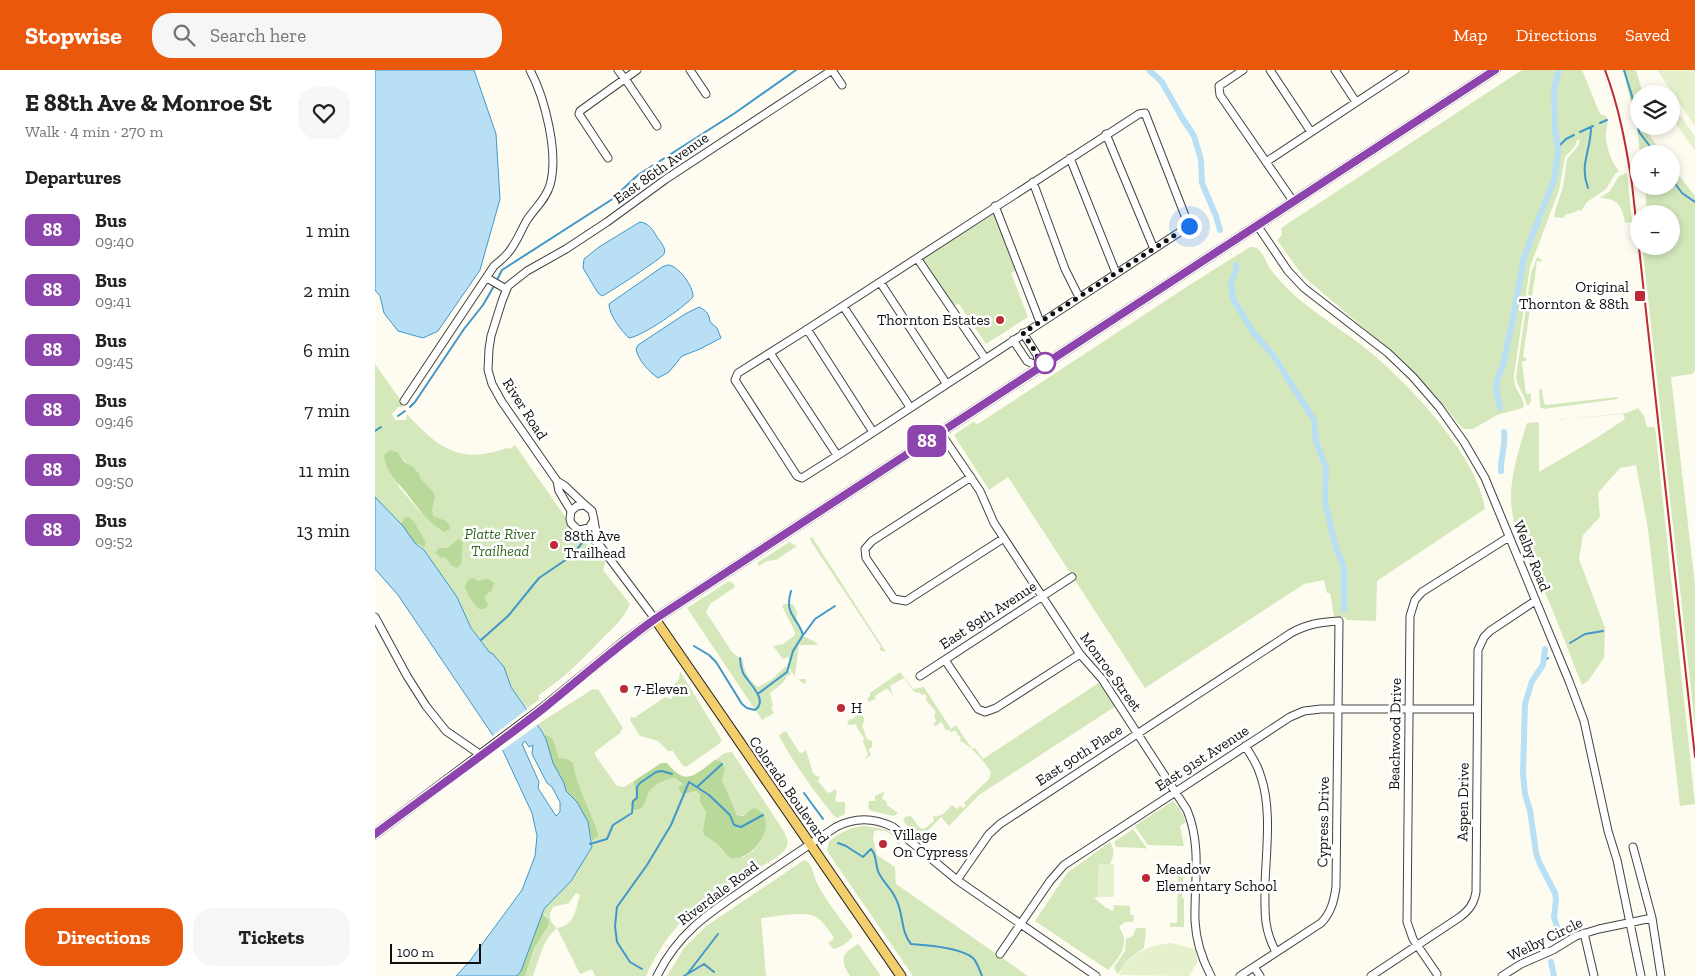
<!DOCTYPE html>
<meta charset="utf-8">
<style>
:root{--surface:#fff;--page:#f6f6f6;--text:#202124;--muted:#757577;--accent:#ea580c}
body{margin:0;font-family:"Zilla Slab",serif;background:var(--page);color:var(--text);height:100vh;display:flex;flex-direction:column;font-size:19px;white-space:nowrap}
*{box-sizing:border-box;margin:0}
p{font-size:16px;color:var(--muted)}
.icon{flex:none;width:28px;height:28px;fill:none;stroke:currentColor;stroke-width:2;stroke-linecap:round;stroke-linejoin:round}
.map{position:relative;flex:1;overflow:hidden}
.details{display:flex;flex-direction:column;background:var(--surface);width:375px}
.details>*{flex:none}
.badge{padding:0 10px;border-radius:8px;font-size:18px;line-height:32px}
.fabs{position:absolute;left:1255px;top:15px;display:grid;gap:10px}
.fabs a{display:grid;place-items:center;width:50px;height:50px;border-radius:50%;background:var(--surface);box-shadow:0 2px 8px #0003;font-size:25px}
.scale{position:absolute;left:15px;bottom:12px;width:91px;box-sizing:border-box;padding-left:5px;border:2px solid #0f0f0f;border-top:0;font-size:14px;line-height:18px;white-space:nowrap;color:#0f0f0f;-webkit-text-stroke:4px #fff;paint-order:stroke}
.you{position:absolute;width:25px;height:25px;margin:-12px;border:4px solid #fff;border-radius:50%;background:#1a73e8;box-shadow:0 0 0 8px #1a73e833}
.map>.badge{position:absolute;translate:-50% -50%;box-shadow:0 0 0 2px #fff}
h2{padding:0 25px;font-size:19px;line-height:45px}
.round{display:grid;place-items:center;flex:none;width:52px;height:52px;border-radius:20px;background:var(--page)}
.summary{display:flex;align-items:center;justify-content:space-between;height:85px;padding:0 25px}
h1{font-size:24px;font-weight:700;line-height:38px}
.action{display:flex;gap:10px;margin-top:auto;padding:10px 25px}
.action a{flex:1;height:58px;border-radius:20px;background:var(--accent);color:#fff;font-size:20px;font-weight:700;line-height:58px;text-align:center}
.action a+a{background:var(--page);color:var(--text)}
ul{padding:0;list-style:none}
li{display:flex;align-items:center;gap:15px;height:60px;padding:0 25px}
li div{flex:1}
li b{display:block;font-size:19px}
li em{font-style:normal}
li .badge{min-width:55px;font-weight:700;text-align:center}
header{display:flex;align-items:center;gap:30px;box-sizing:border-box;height:70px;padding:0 25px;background:var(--accent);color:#fff}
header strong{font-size:24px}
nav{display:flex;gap:28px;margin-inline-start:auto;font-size:18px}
.search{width:350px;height:45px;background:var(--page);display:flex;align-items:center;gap:12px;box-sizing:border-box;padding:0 18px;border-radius:20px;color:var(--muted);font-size:19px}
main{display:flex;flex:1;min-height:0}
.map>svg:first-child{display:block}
.green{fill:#d4e8bc;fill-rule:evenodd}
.forest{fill:#b9d99b}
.pitch{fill:#e5f0cd}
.water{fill:#b8dff4;stroke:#4197c9;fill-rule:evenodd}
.pier{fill:#fefcf1}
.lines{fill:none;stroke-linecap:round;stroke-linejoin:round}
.stream{stroke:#4197c9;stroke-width:2}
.canal{stroke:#b8dff4;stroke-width:6}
.minor-casing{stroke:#424242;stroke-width:9}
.major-casing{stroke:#202020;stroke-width:11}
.minor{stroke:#fff;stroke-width:7}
.major{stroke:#f3ce6c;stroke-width:9}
.rail{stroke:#bb2b36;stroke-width:2}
.line-casing{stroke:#fff;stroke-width:11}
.line{stroke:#8e44ad;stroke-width:8}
.walk{stroke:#0f0f0f;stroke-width:5;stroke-dasharray:0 9}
.poi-dot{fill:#bb2b36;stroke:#fff;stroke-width:2}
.stop-dot{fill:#fff;stroke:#8e44ad;stroke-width:2.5}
.labels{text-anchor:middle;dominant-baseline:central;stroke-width:5;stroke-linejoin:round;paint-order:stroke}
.street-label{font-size:15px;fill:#0f0f0f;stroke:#fff}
.poi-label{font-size:15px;fill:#0f0f0f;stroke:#fff;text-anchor:start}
.park-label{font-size:15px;font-style:italic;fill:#316521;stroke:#fff}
</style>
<header>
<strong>Stopwise</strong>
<div class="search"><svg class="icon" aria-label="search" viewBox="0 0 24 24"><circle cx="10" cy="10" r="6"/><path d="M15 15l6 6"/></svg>Search here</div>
<nav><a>Map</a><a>Directions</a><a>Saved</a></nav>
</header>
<main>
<section class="details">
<div class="summary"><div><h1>E 88th Ave &amp; Monroe St</h1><p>Walk · 4 min · 270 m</p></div><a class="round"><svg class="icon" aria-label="heart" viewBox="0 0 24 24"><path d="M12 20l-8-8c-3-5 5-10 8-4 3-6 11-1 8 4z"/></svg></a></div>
<h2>Departures</h2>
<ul>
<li><span class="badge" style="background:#8e44ad;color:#fff">88</span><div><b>Bus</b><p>09:40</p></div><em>1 min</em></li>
<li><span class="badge" style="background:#8e44ad;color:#fff">88</span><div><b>Bus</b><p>09:41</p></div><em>2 min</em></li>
<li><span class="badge" style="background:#8e44ad;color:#fff">88</span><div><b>Bus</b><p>09:45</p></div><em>6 min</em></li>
<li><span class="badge" style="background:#8e44ad;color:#fff">88</span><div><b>Bus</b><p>09:46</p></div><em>7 min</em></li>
<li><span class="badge" style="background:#8e44ad;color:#fff">88</span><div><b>Bus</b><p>09:50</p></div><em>11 min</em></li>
<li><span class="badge" style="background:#8e44ad;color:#fff">88</span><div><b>Bus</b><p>09:52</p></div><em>13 min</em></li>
</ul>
<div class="action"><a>Directions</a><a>Tickets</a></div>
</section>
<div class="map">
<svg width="1320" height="906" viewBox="0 0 1320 906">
<rect width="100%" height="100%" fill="#fefcf1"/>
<path class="green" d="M1147 0H1207L1225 44 1231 46C1234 53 1232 55 1231 62 1230 74 1236 92 1244 101L1240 104 1231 119 1212 132 1206 141 1203 140 1200 142 1190 145 1189 148 1179 147 1180 141 1188 117 1192 89 1203 76 1205 70H1202L1200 76 1190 87 1184 120 1155 197 1139 305C1138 320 1147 323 1149 335L1148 338 1122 345 1098 359H1088L1060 325 1025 289 928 206 902 170 907 165 906 158Z
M1248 0H1261L1268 24H1264V56H1269V58L1288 84H1265L1262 57Z
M1296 95 1320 126V301L1317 304 1296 307 1320 515V656L1268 182 1269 176H1296V144H1272L1270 116H1296Z
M1252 103 1257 152 1250 153C1248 137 1242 128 1225 128L1235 121 1244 106Z
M617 143 620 144 642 200 636 203 653 247 611 274 584 234 578 236 548 189 549 187Z
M875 177C879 177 882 177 885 181 889 185 891 192 894 197 900 206 909 215 917 223 941 245 970 261 995 282 1035 315 1103 387 1110 439L1002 511 1001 551 971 550V548L959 546 955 523H952L949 510 929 514 770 618 633 407 614 420 579 365 598 352 603 354 816 214Z
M1162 187 1167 190 1166 192 1162 191 1156 235 1160 237V239H1155L1148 287 1151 288 1152 290 1147 292 1151 324H1156V331L1154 335 1151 334C1150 324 1142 318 1141 307L1156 203Z
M0 294 27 332 28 337H23L17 344 20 350H31L32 344C63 378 85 395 132 378L134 379 140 375 200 461 224 487 229 489 230 493 228 500 255 534C248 551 235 560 223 573 203 594 187 609 164 625V630L152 638 136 617 128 597 115 583 96 558 82 527 27 450 25 454 0 427ZM15 380 23 382C34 399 50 411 60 429L59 434 46 443 24 417Z
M1164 319 1167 320 1169 333 1171 335 1242 327 1243 329 1169 339 1165 337Z
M1263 338 1269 346 1272 357H1280L1320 734 1305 736 1273 459 1261 395 1245 398 1223 423 1225 447 1208 465 1204 489 1230 558 1229 588 1213 611 1207 615C1196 588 1186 561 1175 534 1159 496 1137 470 1136 427 1136 403 1145 376 1152 353L1164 352V402L1223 367 1250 349 1248 344 1179 350 1252 343Z
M437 467 511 582 504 580 506 577 437 473 435 468Z
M414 472 422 476 401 490 392 491 384 496 382 493Z
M354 511 358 513 360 517 335 534 331 542 357 582 364 588C363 603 374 614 383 624L389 620 383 623C375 612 364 602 366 588H368C368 599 374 611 383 617L396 610 411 596 416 604 412 606C409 614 402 617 395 623L398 636 396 638 399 643 387 650 312 538Z
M410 534H418L422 542 421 553 428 566 439 571 443 575H424L420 606 422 609H431V613L429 614 421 608 412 595 414 591V587L408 589 398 576 408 574 420 565V562L407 536Z
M305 601 347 670 344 674 311 697 307 695 298 681H293L283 671 265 666 255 650 256 646 259 648 290 627 296 629 298 626 297 617 304 609Z
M525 602 538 619 549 617 576 659 581 655 597 679 600 678 608 689 728 610 744 634 604 725 574 756 566 747 546 768 529 752 528 750 531 746 533 747 535 745 545 758 549 759 559 751 558 745 561 747 568 744 577 735 582 739 585 736 589 738 591 736 589 733 614 709 616 703C611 692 594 675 584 670L586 668 584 665 580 666 583 664 580 660 576 662 574 660H570V658L566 652 561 656 558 655 561 651 559 645 561 642 550 629 552 628 550 624 547 625 545 623 539 622 529 608 515 616 518 626 514 620 511 619 501 625 500 629 494 632 492 629 495 626V623Z
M218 619 221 620 223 619 248 658 245 663 220 682V685L242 716 249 717 259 711C259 726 264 721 255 734L258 740C272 741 269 729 275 721 279 714 292 709 300 708L308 714 303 717 310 724 321 721 325 725V732L331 742 328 759 334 769 342 774 348 781 368 787 378 781 385 773 372 743 365 746 360 742 347 710 348 705 346 691 340 690 350 683 357 682 408 760C411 766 415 772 411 778 403 791 375 801 362 809 320 834 291 861 271 906H220L217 899 205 904 182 858C168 869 164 890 158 906H150L172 846 167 843 169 839 196 811 217 777V771L224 766C216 742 202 717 198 693L184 688 174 666H169L163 654ZM201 823 205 825C200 839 201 855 182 858 175 852 172 846 178 837L194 833Z
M486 642 488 643 487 645 490 650 487 655 492 669 497 671V677L494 679 496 685 490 689 493 684 488 672 489 668 482 658 481 654 474 655 472 653 475 649H478L483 643Z
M411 661 424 682 427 683 431 680 438 703 441 706 445 707 443 711 453 723 457 722 459 719 462 722 460 730 462 732H470V744L462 748 460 747C439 722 420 695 404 666L407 663Z
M510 721 507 728 512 732V735L523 743 519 746 496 741 493 738 494 731H500V726Z
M798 731 805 739 811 752 805 756 809 776 773 775 761 758V755Z
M492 756 512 760 527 770 523 775C519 764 511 759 499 761L498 769 502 785 520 797 521 814 653 906H538L452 781 454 771C466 762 477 756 492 756Z
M758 759 771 777V781L770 778 741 777 739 772Z
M735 772C740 780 739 786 735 794H724L723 827 719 828 730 837 738 841 739 835 755 836V845H759L758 852H750L744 857C756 874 745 887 733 900L660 851 692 803Z
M429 790C438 793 438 805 442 813 451 831 466 849 478 866 474 872 465 878 458 879L453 873 459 868C455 862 450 854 444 849 432 839 401 847 386 848L391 905 393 906H292L309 878 330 857Z
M803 796 809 799 807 828H809V857H795V853H802L803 797H802Z
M761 858H770L771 859 769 878 753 890 743 904 741 902 739 897 750 881 751 869 758 866Z
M483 874 485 876 506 906H475C464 889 467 884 483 874Z"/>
<path class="forest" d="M15 380 23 382 29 392 37 396 44 404 45 408 59 423 60 429 57 439 58 446 71 451 75 456 74 460 69 462C53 452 44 440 33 425 23 412 11 403 9 385Z
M30 447H34L39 452 51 473 49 477 40 473 25 454Z
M83 469 88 472 86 494 82 498 77 496 71 488 65 487 60 483 64 478H73Z
M98 508 103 511C110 510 112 506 119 513L117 520 109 527 113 535 110 539H104L94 527 90 517 93 510Z
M169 666H174L178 670 184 688 192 689 198 693C202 717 216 742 224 766L217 771 213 752 202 732 191 721 189 713 178 693Z
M340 690 346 691 350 699 347 710 362 745 368 746 378 738C405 744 385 791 355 788L342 774 329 765 328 759 331 742 325 732V725L321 721 310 724 306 723 303 717 308 714 300 708C292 709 279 714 275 721 269 729 272 741 258 740L255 734C264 721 259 726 259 711L286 693H292C312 717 319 705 340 690Z
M167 843 174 850 173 856 160 877 150 906H142L146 901Z"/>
<path class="pitch" d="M1282 0H1320V56Z
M1296 32 1320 67V81L1296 47Z
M724 794H739V827H723Z
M796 873 820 879 823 891 814 906 744 905C754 884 773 875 796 873Z"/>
<path class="water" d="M0 0H99L121 64 125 129 105 200 63 261 48 268 23 261 9 243 5 226 0 220Z
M265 152C274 153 278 160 282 167 285 171 292 179 289 184 287 188 234 223 227 226L223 223 208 198 209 189 224 177Z
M293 195C303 195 319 217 318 227 308 238 268 266 254 268 246 260 234 245 234 234L287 197Z
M324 237C332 241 334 244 335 252L342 258 346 268 325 279 307 286 294 302 283 308C274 302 263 290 261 279L263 275 310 244Z
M0 427 28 456 40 473 49 480 82 527 96 558 115 583H117L129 597 136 617 166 660 171 669 178 693 189 713 191 721 202 732 213 752 217 777 196 811 169 839 146 901 142 906H81L94 892 147 820 160 786 162 766 157 743 128 681 117 664 23 525 0 499ZM150 671 154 677 158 675 157 684 172 713 177 717 185 732V742L181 746 163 718 164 712 147 674Z"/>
<path class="pier" d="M155 637 165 653 125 682 116 667Z"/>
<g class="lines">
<path class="stream" d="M1249 0 1257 26 1260 43
M1257 43H1260L1264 62 1274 75 1276 84
M1225 53 1232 50
M1205 62 1218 56
M1183 77 1191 69 1199 65
M1296 108 1307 123 1320 132
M1213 118C1204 94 1216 81 1216 57
M122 210 127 200 236 130 263 105 360 43 421 0
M35 337 40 332 89 259 108 235 119 216
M23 346 30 341
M0 361 6 357
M429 564 440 549 460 536
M106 570 133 546 164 508 195 487 208 472
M1195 573 1210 564 1228 561
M319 576 334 585 341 592 367 634 372 638 380 640C394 630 374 614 368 603 366 598 365 594 365 588
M1169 590 1173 588
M384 623 412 602 418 581 428 565C422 546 409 545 416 521
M322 717 347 694
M429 723 448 749
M463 773 471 776 488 787 496 779C502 785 500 793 503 801 506 810 516 818 520 827 529 842 525 861 536 874 552 875 586 878 598 888 602 892 605 901 607 906
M215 774 232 769 238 755 257 743 258 731 262 728V717L265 713 281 702 287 701 297 704
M267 899 255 892 242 872 240 856 242 837 272 795 296 755 314 712 334 725 355 745 359 755 366 757 388 745
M313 903 343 864
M309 906 329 894 339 902"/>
<path class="canal" d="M774 0 787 12 806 46 819 66 826 90 827 113 841 146 845 160
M861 195V200L856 213 858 229 878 262 898 285 939 350 941 371 951 398 950 432 961 478 969 497V539
M1125 338 1121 318 1122 311 1128 295 1137 253 1149 187 1180 107 1183 80 1180 60 1179 20 1184 0
M1126 401C1125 388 1131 376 1129 362
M1170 579 1168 595 1157 611 1150 634 1148 703 1150 724 1155 740 1161 783 1165 794 1180 823 1181 830 1179 847 1184 864
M1176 892 1179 906"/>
<g class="minor-casing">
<path id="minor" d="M243 0 253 13 282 56
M315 0 331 24
M457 0 467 15
M868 0 844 16 845 25 918 131
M895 0 936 62
M960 0 981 32
M770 43 814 156 468 382 427 408 422 406 360 310 363 303 428 262 764 44Z
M731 64 779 179
M233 88 204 44 205 41 262 0
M695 88 741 203
M891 92 1030 0
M658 112 690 199 704 227
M620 136 665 252
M882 155 913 201 929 218 1013 283 1038 307 1064 337 1089 372 1110 408 1194 611 1209 651 1233 761 1242 790 1266 906
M542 188 610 288
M112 208 131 219
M505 212 571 313
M468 236 535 337
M432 259 498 362
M648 263 662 285 664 297
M638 270 652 291 664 297
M395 283 462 385
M29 331 119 196C124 192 129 188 133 183 141 174 146 160 152 150 160 138 171 129 175 115 184 84 170 28 155 0
M565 362 605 421 619 453 705 584 727 609 812 740C827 776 819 813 820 851 821 870 827 889 836 906
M596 407 497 471 490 479 491 488 519 529 531 531 629 468
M182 411 184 421 196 441
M210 435 190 416 182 411 127 332 117 314 113 300 114 279 116 266 127 231 133 216 152 201 191 179 232 152 291 109 457 0
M219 450 223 473
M204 460 214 458 219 450 217 441 210 435 202 436 196 441 195 449 196 453 201 458 223 473 280 549
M0 547 32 606 51 636 71 661 106 685
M570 590 603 639 610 642 621 638 705 584
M545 606 697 507
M870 676C877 686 883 696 886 707 897 739 891 782 890 815 890 841 888 858 901 882
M1258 777 1277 848 1286 906
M582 810 614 764 625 754 916 563C932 554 946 552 964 551L961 817C959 831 956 843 946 853L865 906
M1209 863 1219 906
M625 884 675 811 689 795 915 647 929 641 946 639H1102
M879 897 885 906
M1062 904 1038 869 1032 852 1035 546 1040 530 1047 522 1134 467
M282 906C305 859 339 840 381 811 407 793 434 775 461 757 480 747 498 747 518 757L582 810 721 906
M996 906 1085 847C1094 840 1099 834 1101 822L1103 580 1109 567 1115 561 1160 531
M1127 906 1146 894 1178 880 1201 866 1224 859 1277 848"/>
</g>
<g class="major-casing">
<path id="major" d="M280 549 526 906
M0 764 167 639 249 572 280 549 1120 0"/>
</g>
<use href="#minor" class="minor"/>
<use href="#major" class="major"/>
<path class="rail" d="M1230 0C1244 37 1251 75 1257 114L1320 687"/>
</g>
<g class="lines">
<g class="line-casing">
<path id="line" d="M0 764C56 722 114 681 169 638 206 608 241 577 280 549L1120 0"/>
</g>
<use href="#line" class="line"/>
<path class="walk" d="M670 293 664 297 662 284 648 263 814 156"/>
</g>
<g class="poi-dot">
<rect x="1259" y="220" width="12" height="12" rx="2.5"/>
<circle cx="625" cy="250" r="5"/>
<circle cx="179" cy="475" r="5"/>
<circle cx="249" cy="619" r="5"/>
<circle cx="466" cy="638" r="5"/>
<circle cx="508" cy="774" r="5"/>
<circle cx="771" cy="808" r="5"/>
</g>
<circle class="stop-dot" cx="670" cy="293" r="10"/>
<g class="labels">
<g class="street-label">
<text transform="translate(286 98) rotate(-35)">East 86th Avenue</text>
<text transform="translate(150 339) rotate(57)">River Road</text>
<text transform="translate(1157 486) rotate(68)">Welby Road</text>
<text transform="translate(613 545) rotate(-33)">East 89th Avenue</text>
<text transform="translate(736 602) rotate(54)">Monroe Street</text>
<text transform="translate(1020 664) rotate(-89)">Beachwood Drive</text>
<text transform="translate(704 685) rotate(-33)">East 90th Place</text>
<text transform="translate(827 688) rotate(-33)">East 91st Avenue</text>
<text transform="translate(414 720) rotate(55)">Colorado Boulevard</text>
<text transform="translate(1088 732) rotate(-89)">Aspen Drive</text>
<text transform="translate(948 752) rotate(-89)">Cypress Drive</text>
<text transform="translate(343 823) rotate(-37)">Riverdale Road</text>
<text transform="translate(1170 869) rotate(-26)">Welby Circle</text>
</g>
<g class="poi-label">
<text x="1254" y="217" text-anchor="end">Original<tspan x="1254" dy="17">Thornton &amp; 88th</tspan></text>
<text x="615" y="250" text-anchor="end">Thornton Estates</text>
<text x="189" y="466">88th Ave<tspan x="189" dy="17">Trailhead</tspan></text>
<text x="259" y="619">7-Eleven</text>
<text x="476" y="638">H</text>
<text x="518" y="765">Village<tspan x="518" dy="17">On Cypress</tspan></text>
<text x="781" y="799">Meadow<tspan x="781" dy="17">Elementary School</tspan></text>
</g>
<g class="park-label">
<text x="125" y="464">Platte River<tspan x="125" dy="17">Trailhead</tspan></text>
</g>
</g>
</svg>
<div class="fabs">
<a><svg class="icon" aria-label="layers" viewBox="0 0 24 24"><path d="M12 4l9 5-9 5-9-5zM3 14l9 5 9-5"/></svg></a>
<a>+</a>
<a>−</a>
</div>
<div class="scale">100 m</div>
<div class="you" style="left:814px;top:156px"></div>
<b class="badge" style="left:552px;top:371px;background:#8e44ad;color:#fff">88</b>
</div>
</main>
